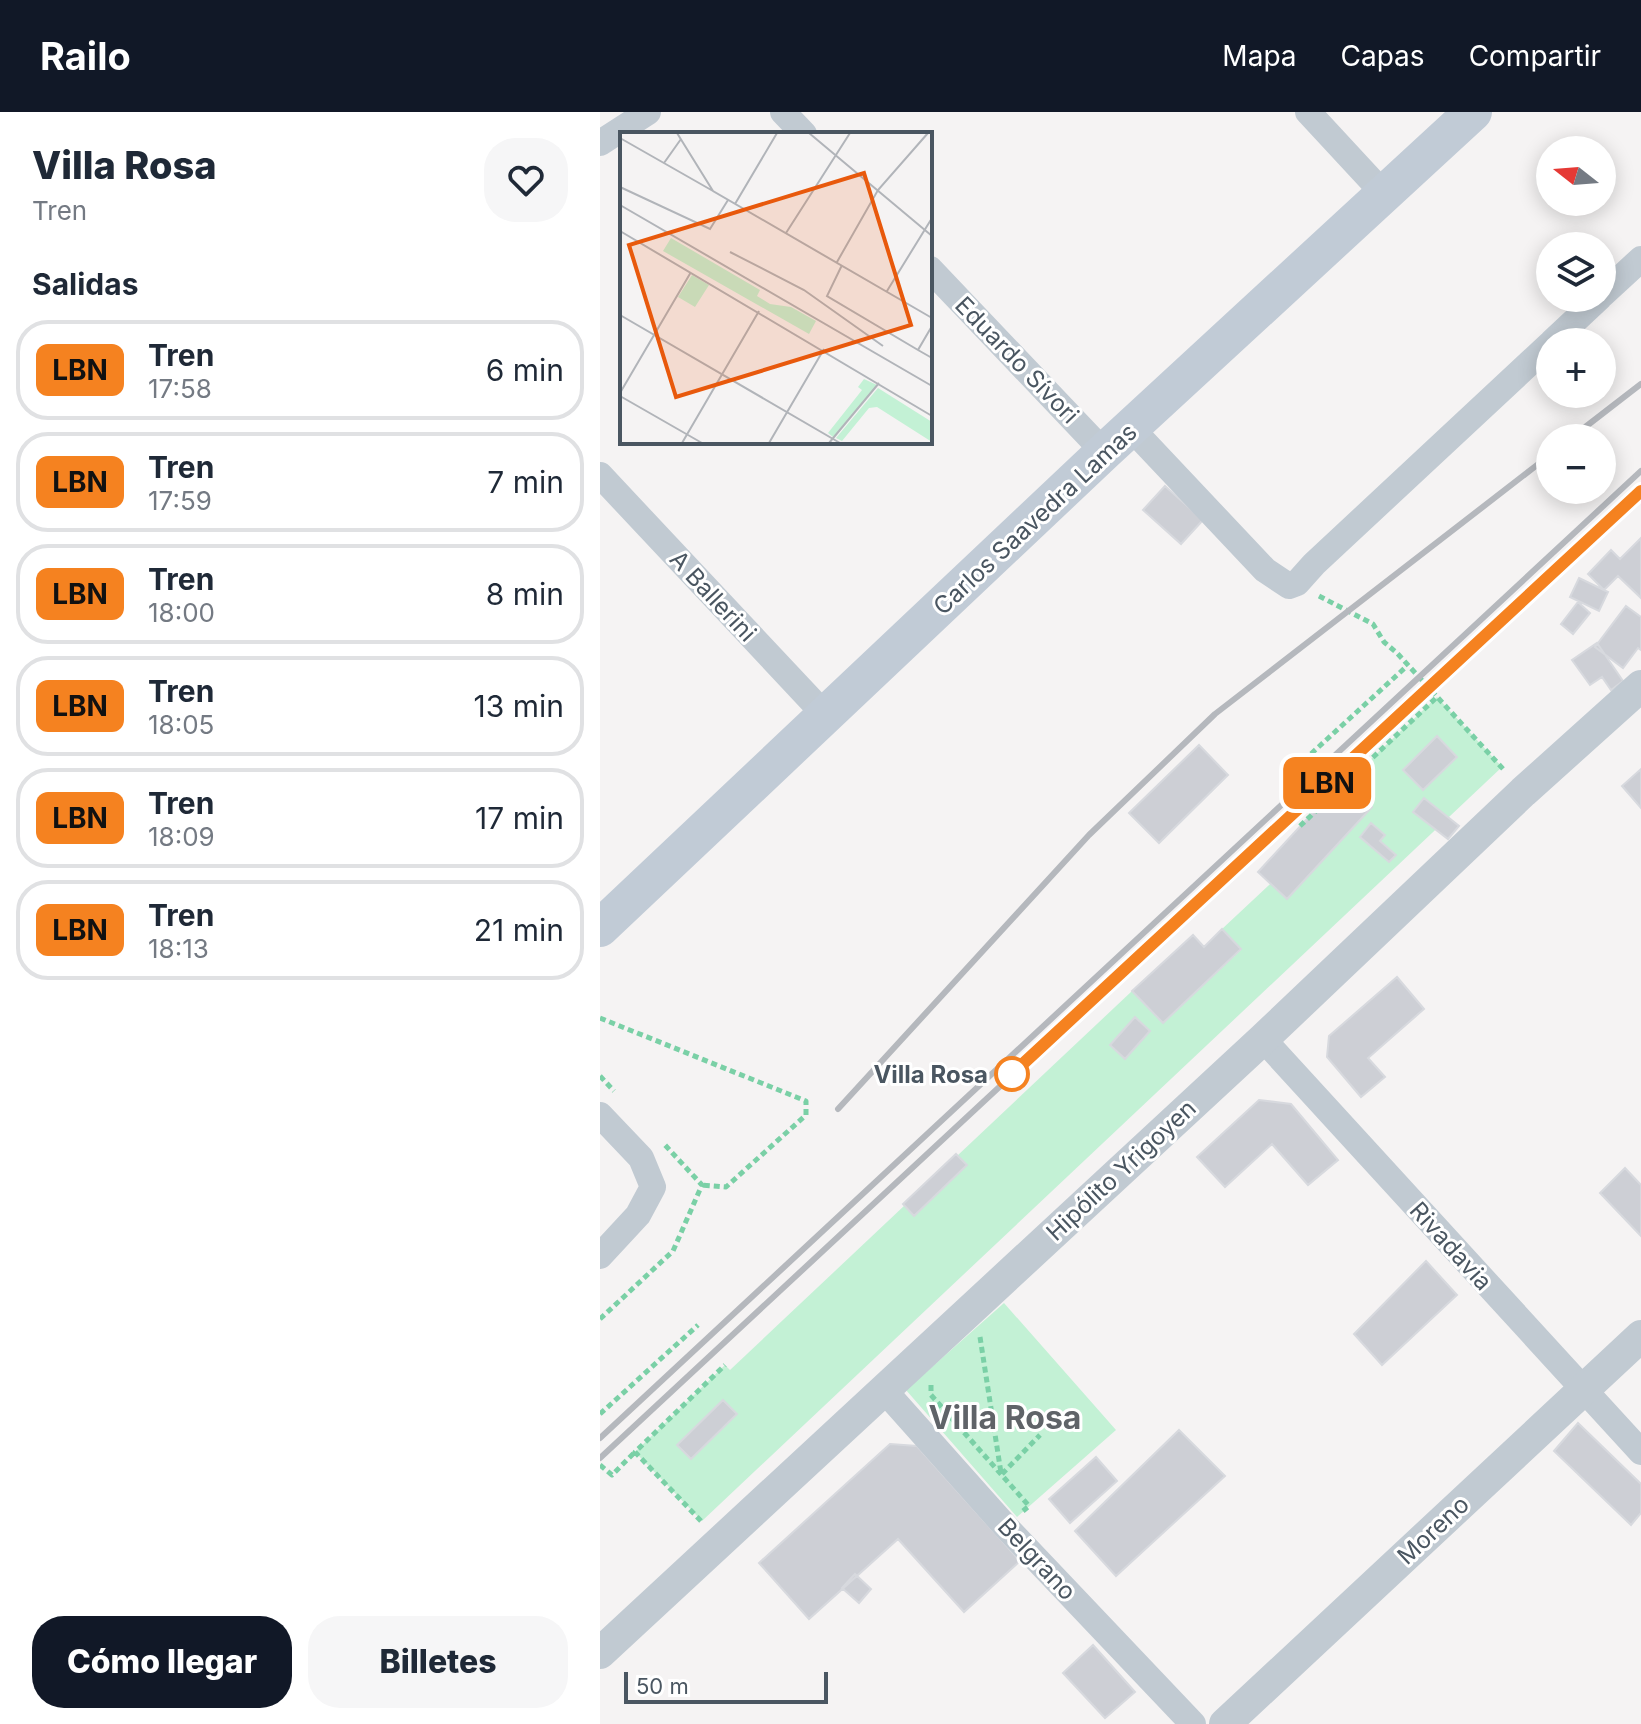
<!DOCTYPE html>
<html lang="es">
<meta charset="utf-8">
<style>
:root{--surface:#fff;--page:#f6f6f7;--text:#1f2937;--muted:#747a83;--line:#e0e1e3;--accent:#111827}
body{margin:0;font-family:Inter,sans-serif;background:var(--page);color:var(--text);height:100vh;display:flex;flex-direction:column;font-size:30px;white-space:nowrap}
*{box-sizing:border-box;margin:0}
p{font-size:26px;color:var(--muted)}
.icon{flex:none;width:44px;height:44px;fill:none;stroke:currentColor;stroke-width:2;stroke-linecap:round;stroke-linejoin:round}
.map{position:relative;flex:1;overflow:hidden}
.panel{display:flex;flex-direction:column;background:var(--surface);width:600px}
.panel>*{flex:none}
.badge{padding:0 16px;border-radius:12px;font-size:28px;line-height:52px}
.needle{width:52px;rotate:287deg}
.fabs{position:absolute;left:936px;top:24px;display:grid;gap:16px}
.fabs a{display:grid;place-items:center;width:80px;height:80px;border-radius:50%;background:var(--surface);box-shadow:0 4px 20px #0003;font-size:40px}
.scale{position:absolute;left:24px;bottom:20px;width:204px;box-sizing:border-box;padding-left:8px;border:4px solid #4a5661;border-top:0;font-size:22px;line-height:28px;white-space:nowrap;color:#4a5661;-webkit-text-stroke:6px #fff;paint-order:stroke}
.map>.badge{position:absolute;translate:-50% -50%;box-shadow:0 0 0 4px #fff}
h2{padding:0 32px;font-size:30px;line-height:72px}
.round{display:grid;place-items:center;flex:none;width:84px;height:84px;border-radius:32px;background:var(--page)}
.head{display:flex;align-items:center;justify-content:space-between;height:136px;padding:0 32px}
h1{font-size:38px;font-weight:800;line-height:60px}
.action{display:flex;gap:16px;margin-top:auto;padding:16px 32px}
.action a{flex:1;height:92px;border-radius:32px;background:var(--accent);color:#fff;font-size:32px;font-weight:800;line-height:92px;text-align:center}
.action a+a{background:var(--page);color:var(--text)}
ul{padding:0;list-style:none}
li{display:flex;align-items:center;gap:24px;height:100px;margin:0 16px 12px;padding:0 16px;border:4px solid var(--line);border-radius:32px}
li div{flex:1}
li b{display:block;font-size:30px}
li em{font-style:normal}
li .badge{min-width:88px;font-weight:700;text-align:center}
header{display:flex;align-items:center;gap:48px;box-sizing:border-box;height:112px;padding:0 40px;background:var(--accent);color:#fff}
header strong{font-size:38px}
nav{display:flex;gap:44px;margin-inline-start:auto;font-size:28px}
main{display:flex;flex:1;min-height:0}
.map>svg:first-child{display:block}
.green{fill:#c3f1d5}
.building{fill:#cdcfd5;stroke:#d7d9de;stroke-width:2}
.lines{fill:none;stroke-linecap:round;stroke-linejoin:round}
.path{stroke:#7ad0a6;stroke-width:5;stroke-dasharray:6 4;stroke-linecap:butt}
.minor{stroke:#c1cad2;stroke-width:26}
.tertiary{stroke:#c1cad2;stroke-width:32}
.secondary{stroke:#c1cbd6;stroke-width:38}
.rail{stroke:#b5b8bd;stroke-width:6}
.line-casing{stroke:#fff;stroke-width:18}
.line{stroke:#f58220;stroke-width:12}
.stop-dot{fill:#fff;stroke:#f58220;stroke-width:4}
.labels{text-anchor:middle;dominant-baseline:central;stroke-width:6;stroke-linejoin:round;paint-order:stroke}
.street-label{font-size:24px;fill:#4a5661;stroke:#fff}
.stop-label{font-size:24px;font-weight:bold;fill:#4a5661;stroke:#fff;text-anchor:end}
.district-label{font-size:32px;font-weight:bold;fill:#5f6368;stroke:#fff}
.inset-road{fill:none;stroke:#b1b4b9;stroke-width:2}
.view{fill:#e8590c;fill-opacity:0.15;stroke:#e8590c;stroke-width:4}
.inset-edge{fill:none;stroke:#4a5661;stroke-width:4}
</style>
<header>
<strong>Railo</strong>
<nav><a>Mapa</a><a>Capas</a><a>Compartir</a></nav>
</header>
<main>
<section class="panel">
<div class="head"><div><h1>Villa Rosa</h1><p>Tren</p></div><a class="round"><svg class="icon" aria-label="heart" viewBox="0 0 24 24"><path d="M12 20l-8-8c-3-5 5-10 8-4 3-6 11-1 8 4z"/></svg></a></div>
<h2>Salidas</h2>
<ul>
<li><span class="badge" style="background:#f58220;color:#111">LBN</span><div><b>Tren</b><p>17:58</p></div><em>6 min</em></li>
<li><span class="badge" style="background:#f58220;color:#111">LBN</span><div><b>Tren</b><p>17:59</p></div><em>7 min</em></li>
<li><span class="badge" style="background:#f58220;color:#111">LBN</span><div><b>Tren</b><p>18:00</p></div><em>8 min</em></li>
<li><span class="badge" style="background:#f58220;color:#111">LBN</span><div><b>Tren</b><p>18:05</p></div><em>13 min</em></li>
<li><span class="badge" style="background:#f58220;color:#111">LBN</span><div><b>Tren</b><p>18:09</p></div><em>17 min</em></li>
<li><span class="badge" style="background:#f58220;color:#111">LBN</span><div><b>Tren</b><p>18:13</p></div><em>21 min</em></li>
</ul>
<div class="action"><a>Cómo llegar</a><a>Billetes</a></div>
</section>
<div class="map">
<svg width="1041" height="1612" viewBox="0 0 1041 1612">
<rect width="100%" height="100%" fill="#f5f3f3"/>
<path class="green" d="M837 585 902 655 102 1409 35 1340 125 1253 130 1258 532 879 563 911 641 838 622 817 715 730 700 714Z
M404 1191 516 1318 417 1405 306 1278Z"/>
<path class="building" d="M565 374 603 408 581 432 543 398Z
M1041 426V486L1018 464 1004 478 988 462 1011 438 1020 447Z
M1041 426V486L1018 464 1004 478 988 462 1011 438 1020 447Z
M979 466 1008 480 999 499 970 485Z
M978 490 990 501 973 522 961 512Z
M1026 494 1041 505V538L1038 536 1023 556 995 535Z
M997 531 1023 569 1011 578 1002 565 990 573 972 548Z
M837 624 857 645 823 678 803 658Z
M599 633 628 663 559 731 529 701Z
M1041 657V696L1022 674Z
M743 668 772 695 687 787 658 760Z
M824 686 859 714 848 727 813 700Z
M771 711 785 723 780 729 796 743 789 750 760 725Z
M622 817 641 837 563 911 532 879 593 823 604 835Z
M797 865 824 897 768 946 785 965 761 985 727 945 729 924Z
M535 905 550 919 525 947 510 933Z
M659 988 691 992 738 1048 708 1073 672 1032 625 1075 597 1045Z
M356 1042 367 1053 314 1104 303 1092Z
M1025 1056 1041 1073V1124L1000 1081Z
M826 1149 857 1183 782 1253 754 1222Z
M123 1288 137 1302 91 1347 77 1333Z
M978 1311 1041 1372V1401L1031 1413 954 1339Z
M579 1318 625 1364 516 1464 475 1419Z
M290 1332 317 1334 420 1449 364 1500 298 1427 209 1507 159 1451Z
M496 1345 517 1369 470 1411 449 1387Z
M255 1462 271 1477 259 1491 242 1476Z
M493 1533 535 1580 505 1606 463 1561Z"/>
<g class="lines">
<path class="path" d="M719 484 773 512 784 530 797 541 904 658
M689 662 807 554
M700 714 837 585
M0 906 206 989V1003L126 1075 102 1073
M0 964 14 979
M0 1207 73 1139 102 1073 65 1033
M380 1225 401 1361
M331 1273V1283L429 1394 423 1399
M0 1302 98 1213
M0 1353 12 1363 35 1340
M402 1362 440 1323
M101 1409 35 1340 125 1253"/>
<path class="minor" d="M183 0 204 22
M708 0 784 82
M0 31 48 0
M330 157 504 340
M1002 183 1041 147
M952 230 999 186
M531 316 665 458 689 474 697 471 714 452 950 232
M0 363 227 605
M663 927 1041 1340
M0 1003 41 1046 53 1075 38 1103 0 1144
M284 1278 406 1415 593 1612"/>
<path class="tertiary" d="M0 1541 663 927 923 680 1041 574
M625 1612 1041 1224"/>
<path class="secondary" d="M0 816 504 340 873 0"/>
<path class="rail" d="M971 326 1041 272
M238 997 489 723 615 602 950 343
M0 1326 1041 359
M0 1346 1041 379"/>
</g>
<g class="lines">
<g class="line-casing">
<path id="line" d="M412 962 1041 379"/>
</g>
<use href="#line" class="line"/>
</g>
<circle class="stop-dot" cx="412" cy="962" r="16"/>
<g class="labels">
<g class="street-label">
<text transform="translate(417 248) rotate(46)">Eduardo Sívori</text>
<text transform="translate(435 407) rotate(-43)">Carlos Saavedra Lamas</text>
<text transform="translate(113 484) rotate(47)">A Ballerini</text>
<text transform="translate(521 1058) rotate(-43)">Hipólito Yrigoyen</text>
<text transform="translate(851 1134) rotate(48)">Rivadavia</text>
<text transform="translate(833 1418) rotate(-43)">Moreno</text>
<text transform="translate(437 1447) rotate(47)">Belgrano</text>
</g>
<g class="stop-label">
<text x="388" y="962">Villa Rosa</text>
</g>
<g class="district-label">
<text x="405" y="1305">Villa Rosa</text>
</g>
</g>
<g transform="translate(20 20)">
<rect width="312" height="312" fill="#f5f3f3"/>
<path d="M51 106 140 158 137 164 150 172 171 175 196 189 189 202 43 119ZM72 143 89 153 75 175 58 165ZM244 247 257 253 213 305 208 301 242 258 238 255ZM258 256 312 290V310L257 275 249 276 222 309 216 306Z" fill="#c3f1d5"/>
<path class="inset-road" d="M57 1 93 59 312 186M189 1 312 104M0 6 93 59M44 31 61 7M0 55 90 97 108 68M115 72 157 1M0 73 312 254M0 99 312 284M166 101 230 1M110 120 184 158 263 214M217 130 258 58 308 1M222 133 207 164 298 218M267 159 312 86M0 183 220 311M312 194 298 218 312 226M0 261 71 140M0 264 82 311M62 311 139 179M149 311 204 217M209 311 259 251"/>
<path class="view" d="M244 41 291 193 56 265 9 113Z"/>
<rect width="312" height="312" class="inset-edge"/>
</g>
</svg>
<div class="fabs">
<a><svg class="needle" viewBox="-14 -14 28 28"><path d="M0-13l5 13h-10z" fill="#e53935"/><path d="M0 13l5-13h-10z" fill="#747a83"/></svg></a>
<a><svg class="icon" aria-label="layers" viewBox="0 0 24 24"><path d="M12 4l9 5-9 5-9-5zM3 14l9 5 9-5"/></svg></a>
<a>+</a>
<a>−</a>
</div>
<div class="scale">50 m</div>
<b class="badge" style="left:727px;top:671px;background:#f58220;color:#111">LBN</b>
</div>
</main>
